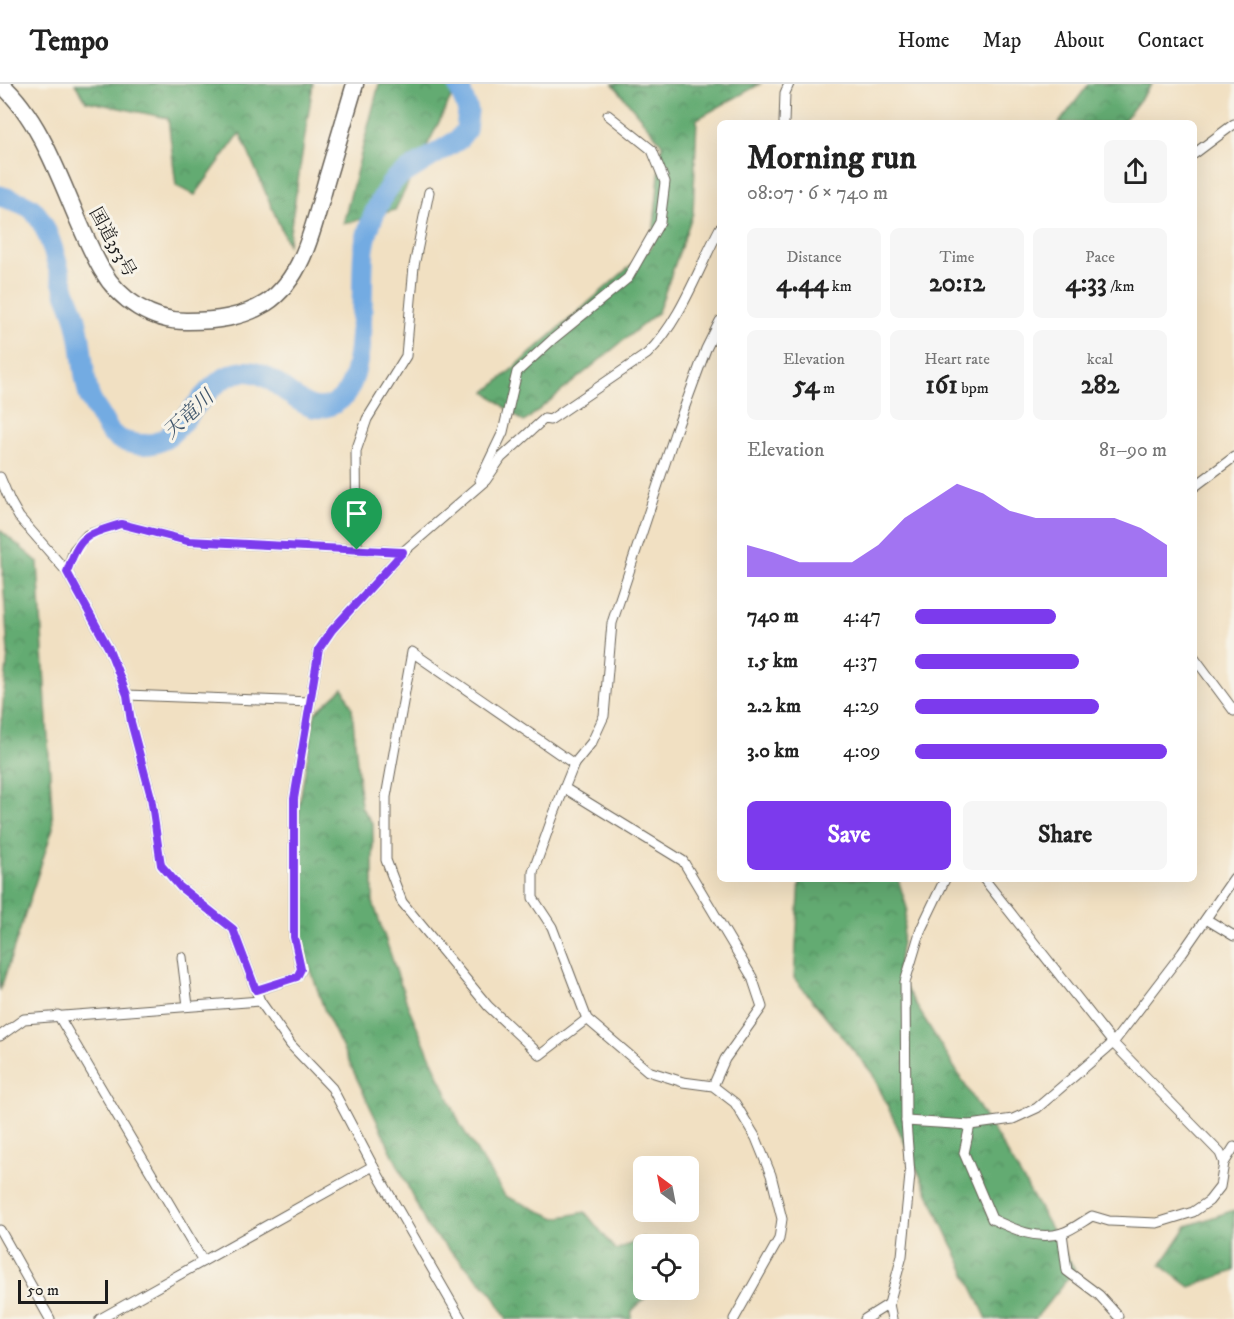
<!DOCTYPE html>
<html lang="en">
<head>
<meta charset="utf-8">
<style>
  :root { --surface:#fff; --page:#f6f6f6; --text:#222; --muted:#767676; --line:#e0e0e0; --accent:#7c3aed }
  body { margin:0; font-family:"IM FELL DW Pica","Noto Serif JP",serif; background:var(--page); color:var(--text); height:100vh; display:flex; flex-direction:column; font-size:22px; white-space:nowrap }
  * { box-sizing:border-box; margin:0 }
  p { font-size:20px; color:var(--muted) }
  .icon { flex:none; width:33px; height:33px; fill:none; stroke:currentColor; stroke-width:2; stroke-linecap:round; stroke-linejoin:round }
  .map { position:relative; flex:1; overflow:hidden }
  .drawer { position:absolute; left:717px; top:36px; width:480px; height:762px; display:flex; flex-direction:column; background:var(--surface); border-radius:9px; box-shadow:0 6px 24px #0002 }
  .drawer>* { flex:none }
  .needle { width:39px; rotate:328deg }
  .controls { position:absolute; left:633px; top:1072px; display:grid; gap:12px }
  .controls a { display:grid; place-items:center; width:66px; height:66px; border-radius:9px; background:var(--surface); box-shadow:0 6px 24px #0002; font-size:30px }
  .scale { position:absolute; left:18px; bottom:15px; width:90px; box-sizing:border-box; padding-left:6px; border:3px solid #1c1c1c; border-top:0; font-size:16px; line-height:21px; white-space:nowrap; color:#1c1c1c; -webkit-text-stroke:4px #f7f3e8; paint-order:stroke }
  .pin { position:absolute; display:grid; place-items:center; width:51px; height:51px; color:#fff; margin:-62px -26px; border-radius:50% 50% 50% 0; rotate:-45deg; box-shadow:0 0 6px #0007 }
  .pin .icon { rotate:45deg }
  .round { display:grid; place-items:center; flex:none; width:63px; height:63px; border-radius:9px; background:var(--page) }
  .summary { display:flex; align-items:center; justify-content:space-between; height:102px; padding:0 30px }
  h1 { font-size:33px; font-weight:700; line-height:45px }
  .metrics { display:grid; grid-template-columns:repeat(3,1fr); gap:9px; height:102px; padding:6px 30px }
  .metrics div { display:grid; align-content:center; border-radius:9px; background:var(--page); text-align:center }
  .metrics b { font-size:26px; font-weight:700 }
  .metrics small { font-size:16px; font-weight:400 }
  .metrics p { font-size:16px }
  .chart { height:168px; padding:12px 30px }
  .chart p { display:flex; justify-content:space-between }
  .chart svg { width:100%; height:108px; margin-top:6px; fill:var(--accent); opacity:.7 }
  .action { display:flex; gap:12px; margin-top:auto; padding:12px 30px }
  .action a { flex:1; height:69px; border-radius:9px; background:var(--accent); color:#fff; font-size:24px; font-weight:700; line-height:69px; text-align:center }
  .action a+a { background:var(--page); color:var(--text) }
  ul { padding:0 30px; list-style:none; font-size:20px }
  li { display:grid; grid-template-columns:96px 72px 1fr; align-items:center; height:45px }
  li i { height:15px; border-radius:8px; background:var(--accent) }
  header { display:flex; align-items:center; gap:36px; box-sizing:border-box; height:84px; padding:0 30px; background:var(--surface); border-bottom:2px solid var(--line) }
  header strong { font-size:28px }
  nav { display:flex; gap:33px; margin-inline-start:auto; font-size:21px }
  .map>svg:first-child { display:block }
  .forest { fill:url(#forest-crowns); stroke:#406447; stroke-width:1.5 }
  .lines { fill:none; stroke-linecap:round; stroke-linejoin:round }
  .river { stroke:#73abe2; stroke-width:21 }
  .minor-casing { stroke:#676156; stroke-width:11 }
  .trunk-casing { stroke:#676156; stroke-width:19 }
  .minor { stroke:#fff; stroke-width:9 }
  .trunk { stroke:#fff; stroke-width:16 }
  .route-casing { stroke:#fff; stroke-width:12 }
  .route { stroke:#7c3aed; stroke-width:8 }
  .labels { text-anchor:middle; stroke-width:6; stroke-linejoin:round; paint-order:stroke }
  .street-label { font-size:18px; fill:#1c1c1c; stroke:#f7f3e8 }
  .water-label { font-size:20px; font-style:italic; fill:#3f556b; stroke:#f7f3e8 }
</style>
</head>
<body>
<header>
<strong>Tempo</strong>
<nav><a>Home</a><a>Map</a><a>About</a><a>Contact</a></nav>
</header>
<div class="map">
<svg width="1234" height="1235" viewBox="0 0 1234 1235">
  <defs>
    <pattern id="forest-crowns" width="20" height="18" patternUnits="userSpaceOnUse" patternTransform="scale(1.5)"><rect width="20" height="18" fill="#63ab72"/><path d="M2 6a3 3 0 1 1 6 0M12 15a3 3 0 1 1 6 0" fill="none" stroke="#518a5d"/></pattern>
  </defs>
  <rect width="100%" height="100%" fill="#f7f3e8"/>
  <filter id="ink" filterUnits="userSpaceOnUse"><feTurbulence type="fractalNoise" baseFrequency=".0167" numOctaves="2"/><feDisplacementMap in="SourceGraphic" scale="12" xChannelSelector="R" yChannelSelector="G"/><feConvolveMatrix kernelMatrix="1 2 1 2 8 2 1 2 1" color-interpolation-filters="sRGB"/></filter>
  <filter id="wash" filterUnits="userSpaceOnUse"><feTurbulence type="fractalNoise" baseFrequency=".008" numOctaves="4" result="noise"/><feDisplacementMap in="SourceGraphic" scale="24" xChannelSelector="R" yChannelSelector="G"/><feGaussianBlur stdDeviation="1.35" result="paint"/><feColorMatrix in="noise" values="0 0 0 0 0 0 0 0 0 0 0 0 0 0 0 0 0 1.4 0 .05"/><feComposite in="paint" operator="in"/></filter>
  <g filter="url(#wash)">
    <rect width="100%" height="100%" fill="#f1e0c2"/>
    <!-- forest -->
    <g class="forest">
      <polygon points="75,0 313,0 288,161 240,49 195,111 176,102 168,34 86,17"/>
      <polygon points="379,0 458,0 395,126 343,140"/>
      <polygon points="613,0 760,0 697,35 693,129 658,228 524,338 486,308 652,163 662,60"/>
      <polygon points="1089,0 1152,0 1122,39 1059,39"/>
      <polygon points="0,446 38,478 53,744 0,907 0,650 8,569"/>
      <polygon points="343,604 352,624 361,723 373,740 373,818 408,922 461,1042 505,1112 556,1134 585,1128 616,1166 644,1154 650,1161 644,1161 644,1206 653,1206 632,1227 631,1235 507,1235 492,1209 427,1143 324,925 298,848 299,722 315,629"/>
      <polygon points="800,795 898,795 907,824 897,890 1015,1082 1075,1186 1035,1235 987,1235 872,989 794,894"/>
      <polygon points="1234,1126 1234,1187 1190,1203 1161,1181 1187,1142"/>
    </g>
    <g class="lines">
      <!-- river -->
      <path class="river" d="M 0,112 C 9,115 26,119 33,126 C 50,144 57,182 65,206 C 69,217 75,228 77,240 C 83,263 82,288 89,311 C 91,318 96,325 100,331 C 103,337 107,345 112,350 C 122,359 142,363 155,359 C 183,352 203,295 240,288 C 280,281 302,347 341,315 C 368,292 360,200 364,165 C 367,142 380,113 395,95 L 458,56 L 466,46 L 468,27 L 458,0"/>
    </g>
  </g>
  <g filter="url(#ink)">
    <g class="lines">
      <defs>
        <g id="minor">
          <polyline points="784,39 785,9 789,0"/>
          <polyline points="1194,70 1234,40"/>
          <polyline points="720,237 706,265 675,349 612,539 604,632 592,658 574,680 553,732 533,788 533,814 552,843 587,935 648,987 683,998 713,1002 735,1019 756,1054 771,1091 782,1135 779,1155 734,1235"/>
          <polyline points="0,393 10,417 19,433 67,488 109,565 127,611 131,638 151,713 161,781 180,803 233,845 260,917 291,961 332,1004 373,1082 461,1235"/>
          <polyline points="480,396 503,348 517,288 553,255 628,194 660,138 665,98 652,66 608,31"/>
          <polyline points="1194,403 1234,373"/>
          <polyline points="357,466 356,367 367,335 406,272 414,182 429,108"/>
          <polyline points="67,488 74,466 87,451 121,440 188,457 403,468"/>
          <polyline points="1194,573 1234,627"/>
          <polyline points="127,611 310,618"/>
          <polyline points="574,680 412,568 386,713 386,776 402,818 488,922 540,971 587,935"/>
          <polyline points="566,705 683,777 752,893 762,923 725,975 713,1002"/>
          <polyline points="984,795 1113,959 1220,1069 1224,1079"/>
          <polyline points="1206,835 1234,852"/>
          <polyline points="182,873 188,922"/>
          <path d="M 257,906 L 297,893 L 301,886 L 294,853 L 294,715 L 319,565 L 332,546 L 403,468 L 486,396 L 501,374 L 544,335 L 550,336 L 647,270 C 681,237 698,185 720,144"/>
          <polyline points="58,931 203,1177"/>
          <polyline points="0,952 24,935 260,917"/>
          <polyline points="906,1037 970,1041 1013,1035 1037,1024 1113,959 1182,869 1234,794"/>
          <path d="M 970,1041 L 964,1069 L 992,1135 C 1013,1145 1038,1157 1062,1149 C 1072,1146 1082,1138 1092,1132 L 1109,1137 L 1157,1139 L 1193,1128 L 1209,1117 L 1220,1103 L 1224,1079 L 1234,1063"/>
          <polyline points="0,1146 50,1235"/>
          <polyline points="1062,1149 1067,1187 1099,1211 1118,1232"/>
          <polyline points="100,1235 373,1082"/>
          <polyline points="865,1235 889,1220"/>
          <polyline points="892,1235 889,1220 902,1172 910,1091 906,1037 905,898 921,845 945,795"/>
        </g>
        <path id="trunk" d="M 1,0 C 51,45 69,129 102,186 C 119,216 153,238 188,237 C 215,237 242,234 266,219 C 306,193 315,134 328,91 C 337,61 346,30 355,0"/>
      </defs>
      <!-- minor casing -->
      <use href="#minor" class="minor-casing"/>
      <!-- trunk casing -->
      <use href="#trunk" class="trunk-casing"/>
      <!-- minor -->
      <use href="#minor" class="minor"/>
      <!-- trunk -->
      <use href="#trunk" class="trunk"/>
    </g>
  </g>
  <g class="lines" filter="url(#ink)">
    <defs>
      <path id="route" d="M 121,440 L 188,457 L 403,468 L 332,546 L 319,565 L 294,715 L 294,853 L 301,885 L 297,893 L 256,906 L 233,845 L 180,803 L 161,781 L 151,713 L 131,638 L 127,611 L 109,565 L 67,488 C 79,451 86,451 121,440 Z"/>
    </defs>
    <!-- route casing -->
    <use href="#route" class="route-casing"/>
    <!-- route -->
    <use href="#route" class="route"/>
  </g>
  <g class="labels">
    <!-- street labels -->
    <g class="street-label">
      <text transform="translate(113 158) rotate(61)" y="6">国道353号</text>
    </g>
    <!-- water labels -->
    <g class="water-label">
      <text transform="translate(188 330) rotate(-43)" y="7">天竜川</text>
    </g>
  </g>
</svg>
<div class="controls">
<a><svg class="needle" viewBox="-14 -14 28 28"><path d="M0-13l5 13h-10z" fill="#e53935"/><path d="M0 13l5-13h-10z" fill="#767676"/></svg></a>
<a><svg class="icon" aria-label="locate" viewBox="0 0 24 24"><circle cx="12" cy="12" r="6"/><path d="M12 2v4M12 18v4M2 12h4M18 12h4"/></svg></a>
</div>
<div class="scale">50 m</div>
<div class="pin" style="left:357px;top:466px;background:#1e9e55"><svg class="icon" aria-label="arrive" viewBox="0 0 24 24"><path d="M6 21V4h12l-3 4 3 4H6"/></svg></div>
<section class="drawer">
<div class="summary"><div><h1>Morning run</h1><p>08:07 · 6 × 740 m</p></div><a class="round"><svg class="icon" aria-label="share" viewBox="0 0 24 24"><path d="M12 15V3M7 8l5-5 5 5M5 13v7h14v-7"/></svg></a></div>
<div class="metrics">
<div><p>Distance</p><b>4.44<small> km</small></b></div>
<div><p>Time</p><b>20:12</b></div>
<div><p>Pace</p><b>4:33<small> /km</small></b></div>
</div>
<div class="metrics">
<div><p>Elevation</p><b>54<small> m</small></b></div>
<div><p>Heart rate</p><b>161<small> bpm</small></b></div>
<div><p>kcal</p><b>282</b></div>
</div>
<div class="chart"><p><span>Elevation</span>81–90 m</p>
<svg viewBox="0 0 160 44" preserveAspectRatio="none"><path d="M0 44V31L10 34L20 38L30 38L40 38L50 31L60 20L70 13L80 6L90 10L100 17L110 20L120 20L130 20L140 20L150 24L160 31V44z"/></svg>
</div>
<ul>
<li><b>740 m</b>4:47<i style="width:56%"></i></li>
<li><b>1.5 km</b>4:37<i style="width:65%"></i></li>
<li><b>2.2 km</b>4:29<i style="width:73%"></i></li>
<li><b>3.0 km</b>4:09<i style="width:100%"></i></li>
</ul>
<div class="action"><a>Save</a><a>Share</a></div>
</section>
</div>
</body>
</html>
